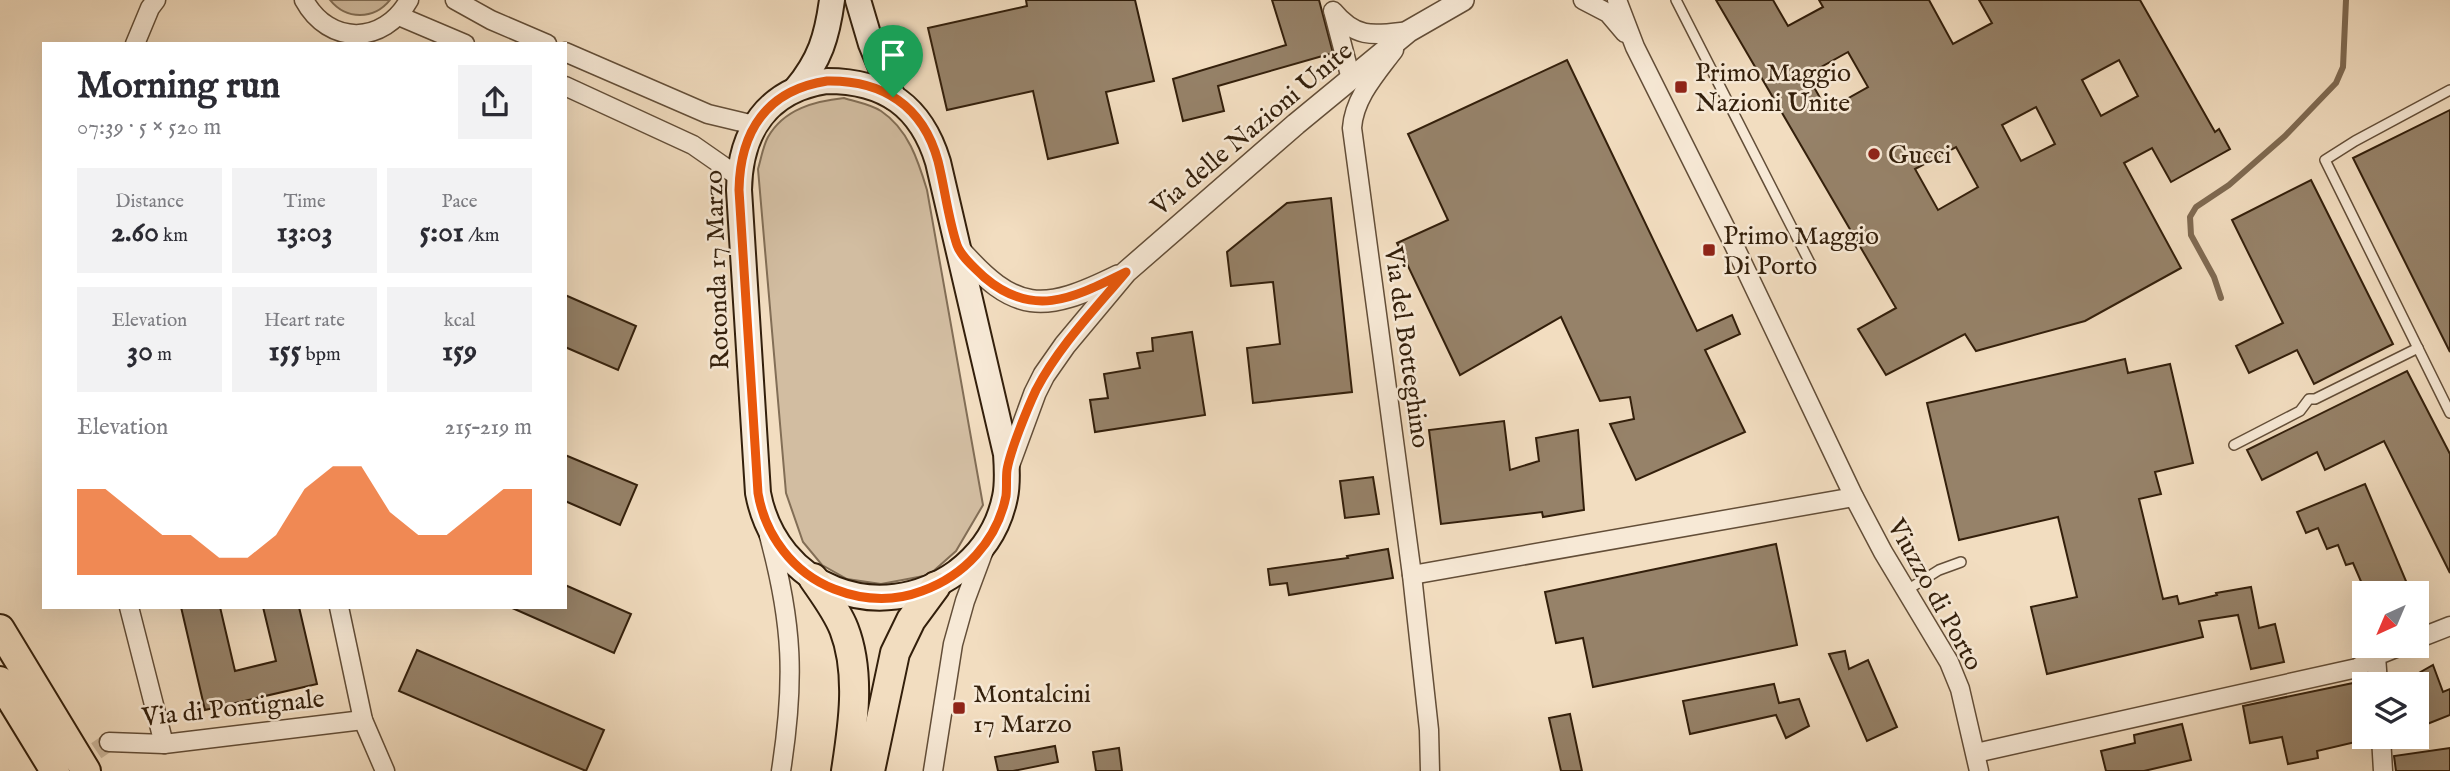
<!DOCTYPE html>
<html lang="en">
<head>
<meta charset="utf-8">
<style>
  :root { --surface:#fff; --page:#f2f2f3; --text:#2b2b33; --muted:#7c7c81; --accent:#ea580c }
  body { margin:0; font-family:"IM FELL English",serif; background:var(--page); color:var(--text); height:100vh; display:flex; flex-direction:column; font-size:26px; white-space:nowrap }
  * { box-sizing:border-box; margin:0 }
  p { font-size:23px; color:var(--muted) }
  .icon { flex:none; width:38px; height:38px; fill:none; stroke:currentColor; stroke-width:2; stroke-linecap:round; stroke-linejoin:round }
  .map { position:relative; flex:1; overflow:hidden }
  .details { position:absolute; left:42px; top:42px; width:525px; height:567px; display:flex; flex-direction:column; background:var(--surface); border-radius:0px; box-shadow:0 7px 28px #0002 }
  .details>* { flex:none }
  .needle { width:46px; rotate:224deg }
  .controls { position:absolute; left:2352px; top:581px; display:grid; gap:14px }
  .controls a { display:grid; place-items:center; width:77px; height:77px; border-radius:0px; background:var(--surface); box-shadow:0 7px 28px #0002; font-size:35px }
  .pin { position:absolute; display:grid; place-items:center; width:60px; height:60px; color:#fff; margin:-72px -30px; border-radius:50% 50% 50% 0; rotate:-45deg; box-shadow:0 0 7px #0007 }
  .pin .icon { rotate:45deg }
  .round { display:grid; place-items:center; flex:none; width:74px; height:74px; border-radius:0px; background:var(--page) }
  .head { display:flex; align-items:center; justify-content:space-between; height:119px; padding:0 35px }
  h1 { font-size:38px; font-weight:800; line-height:52px }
  .metrics { display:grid; grid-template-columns:repeat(3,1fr); gap:10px; height:119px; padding:7px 35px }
  .metrics div { display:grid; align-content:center; border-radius:0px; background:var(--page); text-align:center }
  .metrics b { font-size:30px; font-weight:800 }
  .metrics small { font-size:19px; font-weight:400 }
  .metrics p { font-size:19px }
  .chart { height:196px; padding:14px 35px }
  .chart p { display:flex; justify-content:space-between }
  .chart svg { width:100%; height:126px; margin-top:7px; fill:var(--accent); opacity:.7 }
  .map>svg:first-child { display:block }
  .green { fill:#d2bda1; stroke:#826e56; stroke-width:2 }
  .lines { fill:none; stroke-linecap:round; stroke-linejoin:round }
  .stream { stroke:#7f6a52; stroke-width:6 }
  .building { fill:#968269; stroke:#331f0b; stroke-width:2; fill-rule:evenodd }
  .minor-tunnel { stroke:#ccb79c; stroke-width:18; stroke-dasharray:18 9; stroke-linecap:butt }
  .service-casing { stroke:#634e38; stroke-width:12 }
  .minor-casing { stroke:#634e38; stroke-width:21 }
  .tertiary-casing { stroke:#634e38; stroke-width:24 }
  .secondary-casing { stroke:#331f0b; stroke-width:28 }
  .trunk-casing { stroke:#331f0b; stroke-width:32 }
  .service { stroke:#f7e9d6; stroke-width:9 }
  .minor { stroke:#f7e9d6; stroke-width:18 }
  .tertiary { stroke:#f7e9d6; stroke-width:21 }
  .secondary { stroke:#f7e9d6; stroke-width:24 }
  .trunk { stroke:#f2ddc0; stroke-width:28 }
  .route-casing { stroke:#fff; stroke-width:14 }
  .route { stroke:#ea580c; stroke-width:9 }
  .poi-dot { fill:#8f2418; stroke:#f7e9d6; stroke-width:2.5 }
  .labels { text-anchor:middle; stroke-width:5; stroke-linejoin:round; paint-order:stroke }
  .poi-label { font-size:26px; fill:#331f0b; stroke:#f7e9d6; text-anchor:start }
  .street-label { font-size:26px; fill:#331f0b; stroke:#f7e9d6 }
</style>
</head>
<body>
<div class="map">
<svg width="2450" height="771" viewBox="0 0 2450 771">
  <rect width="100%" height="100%" fill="#f2ddc0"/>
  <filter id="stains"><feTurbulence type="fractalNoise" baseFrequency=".00286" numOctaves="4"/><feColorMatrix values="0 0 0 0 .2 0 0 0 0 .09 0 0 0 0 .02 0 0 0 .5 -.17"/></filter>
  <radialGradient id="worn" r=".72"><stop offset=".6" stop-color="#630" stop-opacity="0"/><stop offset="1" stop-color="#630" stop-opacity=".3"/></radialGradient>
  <!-- green -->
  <g class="green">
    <path d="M 330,0 L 390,0 C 374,20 346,20 330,0 Z"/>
    <path d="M 844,98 C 856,102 870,104 881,111 C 908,129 918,160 927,190 L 983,505 L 956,551 L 929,575 L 881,584 L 847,579 L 822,565 L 803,542 L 786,493 L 758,169 C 761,159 763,146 768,137 C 784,109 815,101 844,98 Z"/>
  </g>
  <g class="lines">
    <!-- stream -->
    <polyline class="stream" points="2221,298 2214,277 2191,235 2190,217 2196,207 2229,185 2285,136 2336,83 2343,67 2346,0"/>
  </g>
  <!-- building -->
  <g class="building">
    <polygon points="1026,0 1135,0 1154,81 1106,92 1118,143 1048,159 1033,91 947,110 928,28 1027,6"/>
    <polygon points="1272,0 1319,0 1333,53 1218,86 1224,111 1183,121 1173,79 1286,45"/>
    <path d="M 1716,0 L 1773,0 L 1788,26 L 1823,7 L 1819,0 L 1929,0 L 1953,44 L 1992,23 L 1979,0 L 2140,0 L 2215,132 L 2219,129 L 2230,149 L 2171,182 L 2152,148 L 2124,163 L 2181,268 L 2085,321 L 1976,351 L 1965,334 L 1886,375 L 1858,329 L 1896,308 ZM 1848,52 L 1868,87 L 1827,110 L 1807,75 ZM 2119,60 L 2138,96 L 2101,116 L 2082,80 ZM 2036,107 L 2055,144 L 2021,161 L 2002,125 ZM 1956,147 L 1978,187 L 1938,210 L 1915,169 Z"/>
    <polygon points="1567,60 1697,331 1732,315 1740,334 1705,350 1745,432 1636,480 1610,424 1634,419 1630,397 1600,401 1561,317 1460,375 1397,243 1448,220 1408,134"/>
    <polygon points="2450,110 2450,352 2353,158"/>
    <polygon points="2311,180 2393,344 2314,384 2297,350 2249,373 2236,346 2283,323 2232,220"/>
    <polygon points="1331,198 1352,392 1253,403 1247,348 1280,344 1273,282 1231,286 1227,252 1287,203"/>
    <polygon points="565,295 636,326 618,370 565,347"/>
    <polygon points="1192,332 1205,415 1095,432 1090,400 1108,398 1104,374 1140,368 1137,353 1153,351 1152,338"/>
    <polygon points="2125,359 2128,373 2170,364 2193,463 2155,472 2161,494 2139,499 2163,599 2177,596 2179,604 2217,595 2216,593 2251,587 2259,628 2275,624 2284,662 2251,669 2238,615 2199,621 2203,637 2047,674 2031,607 2077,597 2058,517 1959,540 1927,403"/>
    <polygon points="2407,371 2450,454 2450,573 2384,441 2325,470 2317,452 2262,480 2247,450"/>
    <polygon points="1504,421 1510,470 1539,461 1536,438 1578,430 1584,510 1543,517 1542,512 1441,524 1429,430"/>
    <polygon points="565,455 637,485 620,525 565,501"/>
    <polygon points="1373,477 1379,514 1345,518 1340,481"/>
    <polygon points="2365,484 2411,593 2366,593 2353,563 2346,565 2338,545 2327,549 2318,528 2306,533 2297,512"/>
    <polygon points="1776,544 1797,645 1593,687 1583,638 1556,643 1545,592"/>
    <polygon points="1388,549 1393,578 1289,595 1287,583 1270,585 1268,569 1348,558 1347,556"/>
    <polygon points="565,585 631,614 614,653 510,607 565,607"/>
    <polygon points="181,607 220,607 235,671 276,661 263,607 299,607 317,684 205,710"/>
    <polygon points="417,650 604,730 586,771 399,691"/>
    <polygon points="1845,651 1849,669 1868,660 1897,727 1867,741 1829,654"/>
    <polygon points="2433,665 2443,692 2450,689 2450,715 2422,726 2417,698 2417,674"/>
    <polygon points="2358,682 2364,708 2364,740 2317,751 2318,758 2288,764 2282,737 2250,743 2243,706"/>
    <polygon points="1774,684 1779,703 1799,699 1809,726 1786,738 1776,715 1690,734 1683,701"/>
    <polygon points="1570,714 1582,771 1561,771 1549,718"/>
    <polygon points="2182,724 2191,760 2144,771 2106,771 2101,751 2135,743 2134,735"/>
    <polygon points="1055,746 1058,762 1013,771 998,771 995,757"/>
    <polygon points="1119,748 1122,771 1096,771 1093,752"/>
    <polygon points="2450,748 2450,771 2396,771 2394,756"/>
  </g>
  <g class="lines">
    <!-- minor-tunnel -->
    <polyline class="minor-tunnel" points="74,766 109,742"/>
    <defs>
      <g id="service">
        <polyline points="1676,0 1812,267"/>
        <polyline points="2450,90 2355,141 2325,160 2450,413"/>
        <polyline points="2234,445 2300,411 2309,399 2315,399 2418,348"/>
        <polyline points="1907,590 1939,570 1961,562"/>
      </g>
      <g id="minor">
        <path d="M 304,0 C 329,46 384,45 409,0"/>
        <polyline points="455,0 491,20 547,44"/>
        <polyline points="1583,0 1608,13 1625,33"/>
        <polyline points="1617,0 1635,47 1732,241 1854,497 1883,552 1949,662 1960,689 1979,771"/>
        <path d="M 1333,11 C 1357,40 1375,35 1409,31"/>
        <polyline points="1334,14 1351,79"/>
        <polyline points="399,16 465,44"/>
        <polyline points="135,44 150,8 156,0"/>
        <path d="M 1394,50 C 1376,74 1354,98 1352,128 L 1412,575 L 1429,730 L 1430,771"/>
        <polyline points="565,52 708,114 754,125"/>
        <polyline points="565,86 693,145 739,177"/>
        <path d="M 769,536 C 793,624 795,681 781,771"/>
        <polyline points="1412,575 1854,497"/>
        <polyline points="129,607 164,744"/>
        <polyline points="339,607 363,720 385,771"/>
        <polyline points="2417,639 2450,626"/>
        <polyline points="2378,684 2376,656 2401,646"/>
        <polyline points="2381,737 2383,771"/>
        <polyline points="109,742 164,744 363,720"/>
        <polyline points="1976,753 2357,668 2376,656"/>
        <polyline points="933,771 953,644 965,601 984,550"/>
      </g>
      <g id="tertiary">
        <path d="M 958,248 C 1015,314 1043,313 1118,276"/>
        <polyline points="1007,469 1035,393 1044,375 1065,345 1126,272 1296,124 1409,31 1463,0"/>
      </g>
      <g id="secondary">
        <polyline points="858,0 871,44 893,97"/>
        <path d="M 827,81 C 885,81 921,106 938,162 L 1006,454 C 1007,468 1008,483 1005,497 C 999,527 982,553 957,572 C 879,628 776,588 758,493 L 739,190 C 740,132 767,90 827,81 Z"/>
        <path d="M 796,89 C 820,60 827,37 832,0"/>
      </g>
      <g id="trunk">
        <path d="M 813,578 C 824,594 837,611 844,629 C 861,673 853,726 846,771"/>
        <polyline points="0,629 86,771"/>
        <polyline points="0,681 55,771"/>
        <polyline points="870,771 895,653 911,620 936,586"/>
      </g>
    </defs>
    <!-- service casing -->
    <use href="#service" class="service-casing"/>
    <!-- minor casing -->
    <use href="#minor" class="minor-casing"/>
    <!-- tertiary casing -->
    <use href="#tertiary" class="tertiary-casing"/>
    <!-- secondary casing -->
    <use href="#secondary" class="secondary-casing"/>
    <!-- trunk casing -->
    <use href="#trunk" class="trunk-casing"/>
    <!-- service -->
    <use href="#service" class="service"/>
    <!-- minor -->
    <use href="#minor" class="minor"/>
    <!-- tertiary -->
    <use href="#tertiary" class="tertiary"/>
    <!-- secondary -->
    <use href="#secondary" class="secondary"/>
    <!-- trunk -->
    <use href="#trunk" class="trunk"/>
  </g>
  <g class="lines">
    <defs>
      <path id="route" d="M 827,81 C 883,80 923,106 938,161 C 945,189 948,218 957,245 C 961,257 975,268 984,277 C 1034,320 1075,297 1126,272 C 1095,309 1059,346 1036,390 C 1028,407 1010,451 1007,470 C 1006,478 1007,487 1006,496 C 997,541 964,576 922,591 C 893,602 862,600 834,589 C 793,573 765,535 758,493 L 739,190 C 740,131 767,90 827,81 Z"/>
    </defs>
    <!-- route casing -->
    <use href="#route" class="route-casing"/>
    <!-- route -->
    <use href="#route" class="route"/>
  </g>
  <!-- markers -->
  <g class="poi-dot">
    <rect x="1674" y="80" width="14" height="14" rx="3.5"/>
    <circle cx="1874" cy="154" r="7"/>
    <rect x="1702" y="243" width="14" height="14" rx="3.5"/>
    <rect x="952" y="701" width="14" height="14" rx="3.5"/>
  </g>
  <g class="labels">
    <!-- poi labels -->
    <g class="poi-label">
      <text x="1695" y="81">Primo Maggio<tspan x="1695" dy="30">Nazioni Unite</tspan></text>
      <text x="1888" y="163">Gucci</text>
      <text x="1723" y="244">Primo Maggio<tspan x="1723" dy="30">Di Porto</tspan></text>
      <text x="973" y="702">Montalcini<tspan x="973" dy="30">17 Marzo</tspan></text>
    </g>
    <!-- street labels -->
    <g class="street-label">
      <text transform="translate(1251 128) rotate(-40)" y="9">Via delle Nazioni Unite</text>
      <text transform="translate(716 270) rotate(-92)" y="9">Rotonda 17 Marzo</text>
      <text transform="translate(1408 347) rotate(82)" y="9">Via del Botteghino</text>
      <text transform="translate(1936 594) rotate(61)" y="9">Viuzzo di Porto</text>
      <text transform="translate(233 707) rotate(-6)" y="9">Via di Pontignale</text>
    </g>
  </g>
  <rect width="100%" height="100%" filter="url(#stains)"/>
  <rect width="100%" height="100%" fill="url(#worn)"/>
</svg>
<div class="controls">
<a><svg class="needle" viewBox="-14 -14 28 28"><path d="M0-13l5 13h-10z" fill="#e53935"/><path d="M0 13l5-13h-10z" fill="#7c7c81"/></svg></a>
<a><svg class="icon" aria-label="layers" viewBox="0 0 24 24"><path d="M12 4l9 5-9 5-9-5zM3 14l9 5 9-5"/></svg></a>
</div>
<div class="pin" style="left:893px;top:97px;background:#1e9e55"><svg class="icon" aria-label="arrive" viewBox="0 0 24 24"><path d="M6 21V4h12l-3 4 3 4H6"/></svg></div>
<section class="details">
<div class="head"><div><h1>Morning run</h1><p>07:39 · 5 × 520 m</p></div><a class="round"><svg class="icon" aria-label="share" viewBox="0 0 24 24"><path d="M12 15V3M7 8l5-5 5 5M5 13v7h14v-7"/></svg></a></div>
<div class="metrics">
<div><p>Distance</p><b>2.60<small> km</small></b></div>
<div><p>Time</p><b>13:03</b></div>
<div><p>Pace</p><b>5:01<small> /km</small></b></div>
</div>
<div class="metrics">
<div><p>Elevation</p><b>30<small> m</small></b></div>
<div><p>Heart rate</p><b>155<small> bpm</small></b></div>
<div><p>kcal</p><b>159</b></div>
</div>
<div class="chart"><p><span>Elevation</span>215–219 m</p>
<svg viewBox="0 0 160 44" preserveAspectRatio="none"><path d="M0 44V14L10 14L20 22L30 30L40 30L50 38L60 38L70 30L80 14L90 6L100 6L110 22L120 30L130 30L140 22L150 14L160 14V44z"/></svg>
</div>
</section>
</div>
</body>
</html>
